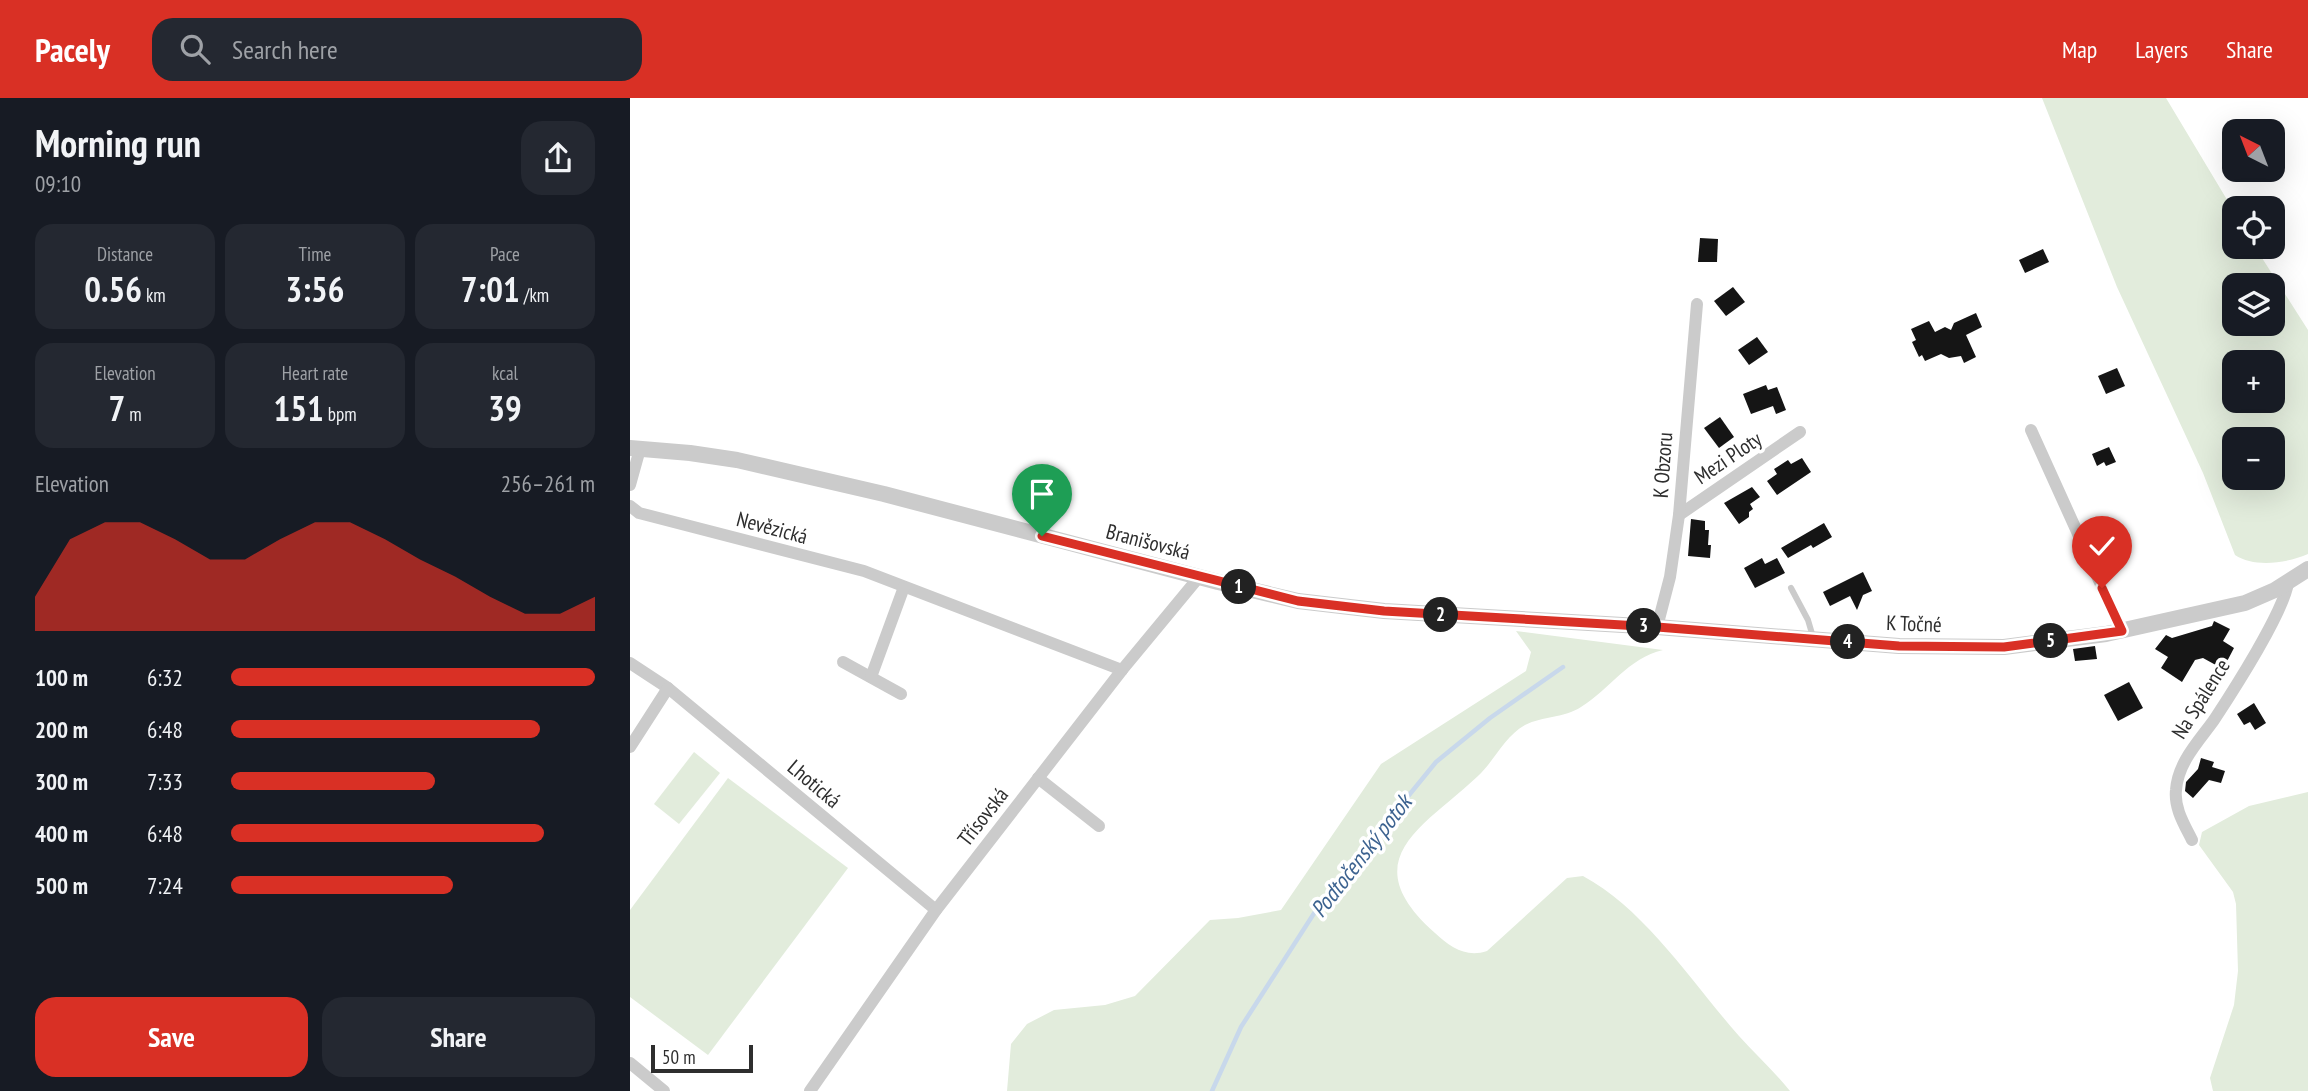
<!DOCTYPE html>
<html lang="en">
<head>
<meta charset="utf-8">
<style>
  :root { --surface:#171b24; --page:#242831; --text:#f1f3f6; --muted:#9ea1a6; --accent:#d93025 }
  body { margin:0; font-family:"PT Sans Narrow",sans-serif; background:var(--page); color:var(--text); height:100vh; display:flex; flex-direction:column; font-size:26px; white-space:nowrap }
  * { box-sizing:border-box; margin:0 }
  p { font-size:23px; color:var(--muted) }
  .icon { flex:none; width:38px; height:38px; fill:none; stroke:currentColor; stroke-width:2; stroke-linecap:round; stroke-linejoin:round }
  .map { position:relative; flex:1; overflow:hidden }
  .details { display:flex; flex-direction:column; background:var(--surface); width:630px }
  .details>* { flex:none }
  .needle { width:46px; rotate:318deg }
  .tools { position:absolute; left:1592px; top:21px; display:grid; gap:14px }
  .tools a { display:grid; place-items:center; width:63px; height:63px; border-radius:14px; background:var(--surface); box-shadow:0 7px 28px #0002; font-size:35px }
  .scale { position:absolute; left:21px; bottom:18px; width:102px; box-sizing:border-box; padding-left:7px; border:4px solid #2e2e2e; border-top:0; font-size:19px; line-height:24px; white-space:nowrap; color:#2e2e2e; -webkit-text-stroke:5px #fff; paint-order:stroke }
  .pin { position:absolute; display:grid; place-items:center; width:60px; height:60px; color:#fff; margin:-72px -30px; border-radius:50% 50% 50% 0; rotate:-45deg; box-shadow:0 0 7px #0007 }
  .pin .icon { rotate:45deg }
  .km { position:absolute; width:35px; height:35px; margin:-18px; border-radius:50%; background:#222; color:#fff; font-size:19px; line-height:35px; text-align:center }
  .round { display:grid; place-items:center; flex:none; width:74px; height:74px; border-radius:21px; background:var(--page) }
  .summary { display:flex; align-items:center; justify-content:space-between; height:119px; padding:0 35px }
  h1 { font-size:38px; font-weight:600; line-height:52px }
  .figures { display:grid; grid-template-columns:repeat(3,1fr); gap:10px; height:119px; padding:7px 35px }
  .figures div { display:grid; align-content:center; border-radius:18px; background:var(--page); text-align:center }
  .figures b { font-size:35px; font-weight:600 }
  .figures small { font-size:19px; font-weight:400 }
  .figures p { font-size:19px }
  .chart { height:196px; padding:14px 35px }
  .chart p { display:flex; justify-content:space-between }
  .chart svg { width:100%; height:126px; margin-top:7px; fill:var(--accent); opacity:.7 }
  .cta { display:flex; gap:14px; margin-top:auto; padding:14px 35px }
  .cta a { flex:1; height:80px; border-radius:21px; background:var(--accent); color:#fff; font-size:28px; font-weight:600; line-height:80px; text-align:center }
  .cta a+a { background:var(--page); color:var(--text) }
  ul { padding:0 35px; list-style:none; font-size:23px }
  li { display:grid; grid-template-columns:112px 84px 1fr; align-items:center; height:52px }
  li i { height:18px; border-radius:9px; background:var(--accent) }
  header { display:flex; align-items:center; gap:42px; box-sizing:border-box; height:98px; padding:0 35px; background:var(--accent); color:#fff }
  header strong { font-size:33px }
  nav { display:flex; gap:38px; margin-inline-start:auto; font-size:24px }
  .search { width:490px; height:63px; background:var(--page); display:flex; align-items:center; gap:18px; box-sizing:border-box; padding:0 24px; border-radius:21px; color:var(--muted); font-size:26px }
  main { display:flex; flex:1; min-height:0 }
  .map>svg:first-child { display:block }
  .green { fill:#e2ecdc; fill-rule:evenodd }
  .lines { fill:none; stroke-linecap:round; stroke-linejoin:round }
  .stream { stroke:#c8d8eb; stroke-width:4.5 }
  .building { fill:#151515 }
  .service { stroke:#cbcbcb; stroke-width:6 }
  .minor { stroke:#cbcbcb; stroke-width:12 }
  .tertiary { stroke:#cbcbcb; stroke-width:16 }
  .route-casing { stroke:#fff; stroke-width:14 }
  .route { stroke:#d93025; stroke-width:9 }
  .labels { text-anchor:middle; stroke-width:7; stroke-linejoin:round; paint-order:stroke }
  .street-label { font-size:21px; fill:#2e2e2e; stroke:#fff }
  .water-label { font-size:23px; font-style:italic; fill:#3d6390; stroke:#fff }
</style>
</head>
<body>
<header>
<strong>Pacely</strong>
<div class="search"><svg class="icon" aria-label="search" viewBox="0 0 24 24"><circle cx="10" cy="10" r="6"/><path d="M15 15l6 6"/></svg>Search here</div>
<nav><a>Map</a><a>Layers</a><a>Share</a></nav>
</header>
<main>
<section class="details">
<div class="summary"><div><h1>Morning run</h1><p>09:10</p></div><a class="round"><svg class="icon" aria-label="share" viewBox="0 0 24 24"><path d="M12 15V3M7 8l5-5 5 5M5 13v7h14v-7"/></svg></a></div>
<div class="figures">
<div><p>Distance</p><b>0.56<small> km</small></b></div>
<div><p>Time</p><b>3:56</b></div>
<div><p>Pace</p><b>7:01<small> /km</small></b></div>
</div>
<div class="figures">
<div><p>Elevation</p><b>7<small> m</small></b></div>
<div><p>Heart rate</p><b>151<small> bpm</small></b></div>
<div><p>kcal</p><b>39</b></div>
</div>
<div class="chart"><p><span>Elevation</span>256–261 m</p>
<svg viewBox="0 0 160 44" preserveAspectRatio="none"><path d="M0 44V32L10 12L20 6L30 6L40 12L50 19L60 19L70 12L80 6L90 6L100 12L110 19L120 25L130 32L140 38L150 38L160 32V44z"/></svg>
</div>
<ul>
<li><b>100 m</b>6:32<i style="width:100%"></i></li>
<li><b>200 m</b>6:48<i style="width:85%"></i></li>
<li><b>300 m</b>7:33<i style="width:56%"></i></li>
<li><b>400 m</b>6:48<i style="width:86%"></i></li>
<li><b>500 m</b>7:24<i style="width:61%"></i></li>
</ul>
<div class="cta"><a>Save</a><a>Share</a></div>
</section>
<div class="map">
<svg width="1678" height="993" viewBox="0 0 1678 993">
  <rect width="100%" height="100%" fill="#fff"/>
  <!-- green -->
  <g class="green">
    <path d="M 1412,0 L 1536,0 L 1605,115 L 1605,149 L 1625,149 L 1678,232 L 1678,456 C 1658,465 1624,470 1605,457 L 1573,375 L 1487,189 ZM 1643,187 L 1643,226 L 1605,226 L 1605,187 ZM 1605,264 L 1643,264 L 1643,303 L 1605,303 ZM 1605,341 L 1643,341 L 1643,380 L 1605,380 Z"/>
    <path d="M 886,533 L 1033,552 C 998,560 980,591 951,609 C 934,620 913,618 895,627 C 875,638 865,662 848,678 C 794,729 722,761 805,835 C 820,849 836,860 857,853 L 937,780 L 953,778 C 1015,811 1063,886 1109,938 C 1126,957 1145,974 1160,993 L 377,993 L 381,946 L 397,926 L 424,912 L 475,907 L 505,898 L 580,822 L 608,820 L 651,812 L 751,666 L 896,573 L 901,554 Z"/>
    <polygon points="64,654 90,675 49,726 24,706"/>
    <polygon points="98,680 218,770 78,957 0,899 0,812"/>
    <polygon points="1678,694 1678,993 1583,993 1580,980 1604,907 1608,873 1606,806 1603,794 1569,747 1572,734 1619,708"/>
  </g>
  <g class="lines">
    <!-- stream -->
    <polyline class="stream" points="582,993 611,929 690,806 806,664 860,620 933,569"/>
  </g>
  <!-- building -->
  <g class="building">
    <polygon points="1070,140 1088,141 1087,164 1068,164"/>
    <polygon points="1413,151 1419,164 1395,175 1389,162"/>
    <polygon points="1103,189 1115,204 1096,218 1084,203"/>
    <polygon points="1346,215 1352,229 1336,237 1346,259 1334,265 1331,258 1319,260 1311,256 1295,263 1292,257 1289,259 1282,244 1286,242 1281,231 1299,223 1305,234 1315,229 1321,232 1324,225"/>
    <polygon points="1127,239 1138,254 1119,267 1108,252"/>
    <polygon points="1487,270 1495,288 1476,296 1468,278"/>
    <polygon points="1136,287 1138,292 1147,289 1156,312 1146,316 1143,308 1121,316 1113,296"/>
    <polygon points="1090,319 1104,339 1089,350 1074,330"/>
    <polygon points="1479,349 1486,364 1476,368 1474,364 1467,368 1462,356"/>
    <polygon points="1172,360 1181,374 1147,397 1137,383 1147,376 1144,371 1158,362 1161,366"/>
    <polygon points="1122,389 1130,399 1120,406 1123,411 1119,414 1119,419 1109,426 1094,405"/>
    <polygon points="1061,421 1075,423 1075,432 1079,432 1078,447 1081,447 1080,460 1058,458"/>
    <polygon points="1194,425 1202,439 1183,450 1181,447 1158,460 1151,450"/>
    <polygon points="1132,460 1135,466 1147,460 1155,475 1125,490 1114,470"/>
    <polygon points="1233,474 1242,493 1233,497 1227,512 1220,498 1200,508 1193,494"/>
    <polygon points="1584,523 1600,531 1593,543 1604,550 1593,571 1573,560 1565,562 1552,584 1531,570 1538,559 1525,551 1536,537 1542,540 1582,528"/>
    <polygon points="1465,548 1467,561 1445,563 1443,551"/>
    <polygon points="1499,584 1513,610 1488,623 1474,597"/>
    <polygon points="1624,605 1636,625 1625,632 1620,624 1614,627 1607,616"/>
    <polygon points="1571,660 1584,664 1582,669 1595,673 1591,685 1579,682 1563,700 1555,693 1556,684 1568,671"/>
  </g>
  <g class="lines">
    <!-- service -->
    <polyline class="service" points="1161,490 1178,522 1183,539"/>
    <!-- minor -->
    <g class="minor">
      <polyline points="1401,332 1492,533"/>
      <polyline points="0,387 10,351"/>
      <polyline points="0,408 9,415 234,473 492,572"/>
      <polyline points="1049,417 1170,334"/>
      <polyline points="1027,529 1040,479 1049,417 1067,206"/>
      <polyline points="213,564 271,596"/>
      <polyline points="0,565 38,590 306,812"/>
      <polyline points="241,579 274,489"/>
      <polyline points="0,649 38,590"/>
      <polyline points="408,680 469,728"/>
      <path d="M 1562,742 C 1554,726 1544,710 1546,692 C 1548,664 1569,643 1584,622 C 1603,593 1653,515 1658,485"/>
      <polyline points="0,965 34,993"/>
      <polyline points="180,993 306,812 492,572 569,479"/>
    </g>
    <!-- tertiary -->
    <polyline class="tertiary" points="0,350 60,355 107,362 254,396 588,484 668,503 754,513 1027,529 1269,548 1374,549 1476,536 1615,505 1645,492 1678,471"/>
  </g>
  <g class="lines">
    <defs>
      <polyline id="route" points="412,438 668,503 754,513 1027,529 1269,548 1374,549 1492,533 1472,490"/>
    </defs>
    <!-- route casing -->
    <use href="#route" class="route-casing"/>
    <!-- route -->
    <use href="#route" class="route"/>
  </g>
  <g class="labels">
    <!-- street labels -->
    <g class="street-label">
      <text transform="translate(1098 360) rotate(-34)" y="7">Mezi Ploty</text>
      <text transform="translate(1033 367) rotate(-86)" y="7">K Obzoru</text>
      <text transform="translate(142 430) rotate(15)" y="7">Nevězická</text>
      <text transform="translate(518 444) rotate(15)" y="7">Branišovská</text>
      <text transform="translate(1284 526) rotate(2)" y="7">K Točné</text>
      <text transform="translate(1571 601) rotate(-58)" y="7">Na Spálence</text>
      <text transform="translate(184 686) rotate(40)" y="7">Lhotická</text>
      <text transform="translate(353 719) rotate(-52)" y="7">Třísovská</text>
    </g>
    <!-- water labels -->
    <g class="water-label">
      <text transform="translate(731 758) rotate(-52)" y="8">Podtočenský potok</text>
    </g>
  </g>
</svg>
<div class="tools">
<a><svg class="needle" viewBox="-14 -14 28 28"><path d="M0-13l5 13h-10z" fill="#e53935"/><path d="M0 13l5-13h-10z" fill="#9ea1a6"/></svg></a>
<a><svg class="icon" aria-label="locate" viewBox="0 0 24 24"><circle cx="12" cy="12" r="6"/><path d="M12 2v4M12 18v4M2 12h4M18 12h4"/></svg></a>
<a><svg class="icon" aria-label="layers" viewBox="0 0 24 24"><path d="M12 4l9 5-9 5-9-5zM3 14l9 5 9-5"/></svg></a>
<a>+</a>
<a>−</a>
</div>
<div class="scale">50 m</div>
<div class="pin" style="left:412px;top:438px;background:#1e9e55"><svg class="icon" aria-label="arrive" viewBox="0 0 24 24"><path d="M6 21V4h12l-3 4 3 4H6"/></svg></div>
<div class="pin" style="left:1472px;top:490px;background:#d93025"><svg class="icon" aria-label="check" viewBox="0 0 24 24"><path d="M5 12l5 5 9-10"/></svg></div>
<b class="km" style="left:609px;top:489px">1</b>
<b class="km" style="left:811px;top:517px">2</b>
<b class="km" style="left:1014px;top:528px">3</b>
<b class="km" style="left:1218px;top:544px">4</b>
<b class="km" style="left:1421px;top:543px">5</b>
</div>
</main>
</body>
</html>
